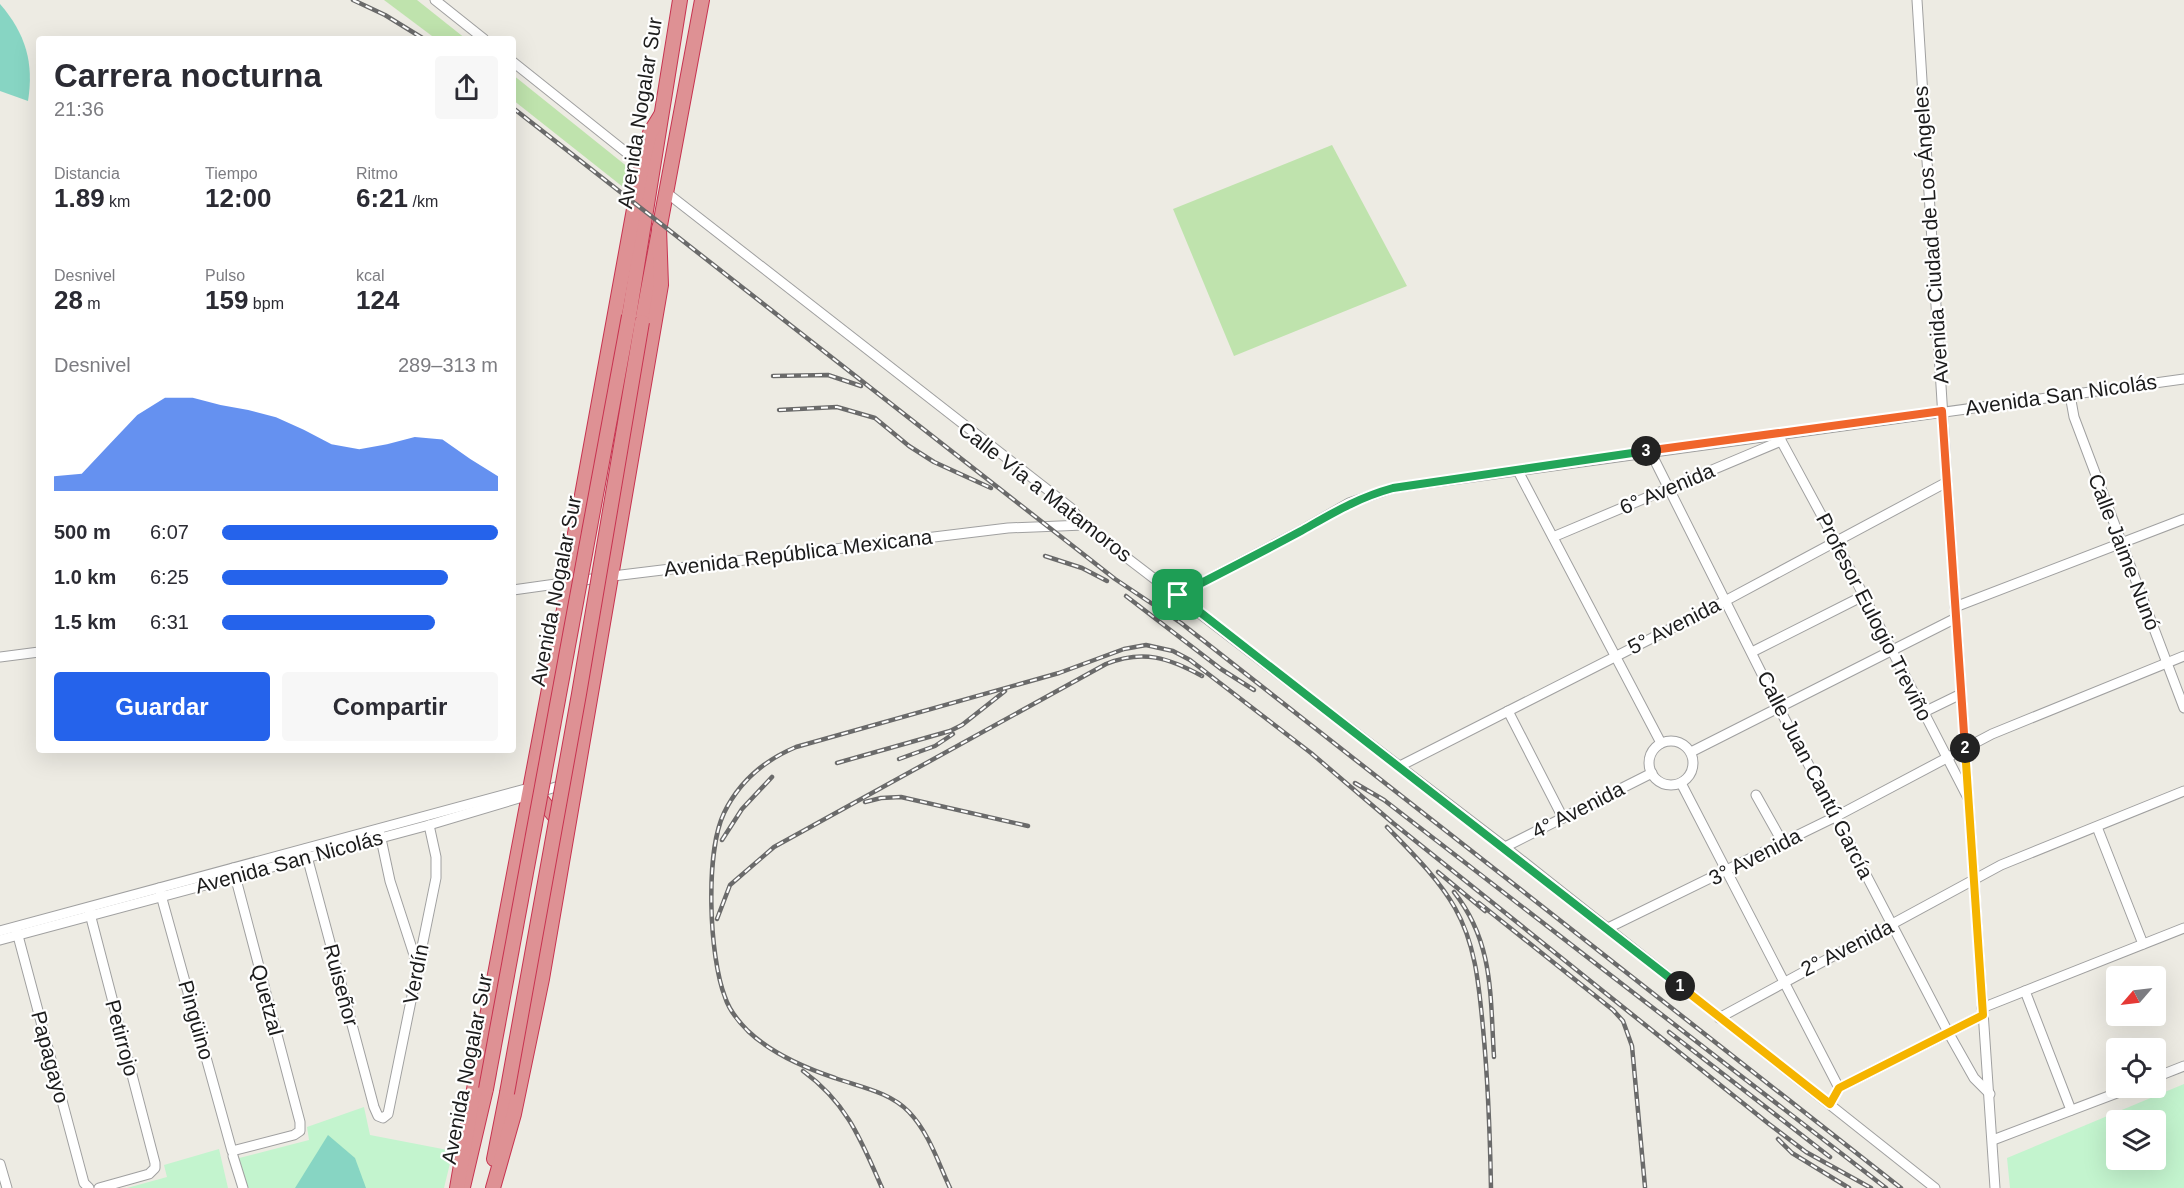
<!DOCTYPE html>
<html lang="es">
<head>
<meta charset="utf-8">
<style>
  :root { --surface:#fff; --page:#f7f7f7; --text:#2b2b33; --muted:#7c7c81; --accent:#2563eb }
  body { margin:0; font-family:Arial,sans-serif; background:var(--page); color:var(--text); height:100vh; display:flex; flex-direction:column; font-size:22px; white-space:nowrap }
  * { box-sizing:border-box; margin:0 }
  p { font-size:20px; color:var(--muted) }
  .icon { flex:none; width:33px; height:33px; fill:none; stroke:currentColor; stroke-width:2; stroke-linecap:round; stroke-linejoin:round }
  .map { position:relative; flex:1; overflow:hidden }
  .details { position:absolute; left:36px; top:36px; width:480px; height:717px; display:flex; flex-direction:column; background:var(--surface); border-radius:6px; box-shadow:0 6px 24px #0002 }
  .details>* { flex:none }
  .needle { width:39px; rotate:242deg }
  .controls { position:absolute; left:2106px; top:966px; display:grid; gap:12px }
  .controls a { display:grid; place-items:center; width:60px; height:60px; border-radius:6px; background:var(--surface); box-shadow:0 6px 24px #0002; font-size:30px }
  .pin { position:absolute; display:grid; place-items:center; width:51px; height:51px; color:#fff; margin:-26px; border-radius:12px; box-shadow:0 3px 9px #0006 }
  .km { position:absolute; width:30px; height:30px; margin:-15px; border-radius:50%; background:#222; color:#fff; font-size:16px; line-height:30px; text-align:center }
  .round { display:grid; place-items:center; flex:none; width:63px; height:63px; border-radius:6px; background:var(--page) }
  .head { display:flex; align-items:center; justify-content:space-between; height:102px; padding:0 18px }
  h1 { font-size:33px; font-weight:700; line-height:45px }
  .figures { display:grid; grid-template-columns:repeat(3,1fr); gap:9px; height:102px; padding:6px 18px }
  .figures div { display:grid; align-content:center }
  .figures b { font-size:26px; font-weight:700 }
  .figures small { font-size:16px; font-weight:400 }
  .figures p { font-size:16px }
  .chart { height:168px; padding:12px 18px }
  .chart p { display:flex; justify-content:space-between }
  .chart svg { width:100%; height:108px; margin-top:6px; fill:var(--accent); opacity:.7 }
  .primary-button { display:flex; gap:12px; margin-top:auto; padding:12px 18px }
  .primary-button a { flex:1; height:69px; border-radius:6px; background:var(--accent); color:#fff; font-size:24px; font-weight:700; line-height:69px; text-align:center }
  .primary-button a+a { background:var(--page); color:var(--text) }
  ul { padding:0 18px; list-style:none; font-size:20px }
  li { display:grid; grid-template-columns:96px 72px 1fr; align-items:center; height:45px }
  li i { height:15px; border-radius:8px; background:var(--accent) }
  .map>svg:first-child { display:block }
  .grass { fill:#bfe3ad }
  .park { fill:#c3f4ce; fill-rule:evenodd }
  .pitch { fill:#87d5c3 }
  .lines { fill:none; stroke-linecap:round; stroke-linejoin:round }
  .minor-casing { stroke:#a0a0a0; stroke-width:11 }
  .highway-casing { stroke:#c73350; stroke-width:16 }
  .minor { stroke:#fff; stroke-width:9 }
  .highway { stroke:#de9194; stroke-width:14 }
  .rail-casing { stroke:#6a6a6a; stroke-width:4.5 }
  .rail { stroke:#fff; stroke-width:2; stroke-dasharray:7; stroke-linecap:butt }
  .highway-bridge-casing { stroke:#c73350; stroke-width:16; stroke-linecap:butt }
  .highway-bridge { stroke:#de9194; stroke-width:14 }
  .split-1-casing { stroke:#fff; stroke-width:12 }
  .split-2-casing { stroke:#fff; stroke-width:12 }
  .split-3-casing { stroke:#fff; stroke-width:12 }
  .split-4-casing { stroke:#fff; stroke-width:12 }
  .split-1 { stroke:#22a559; stroke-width:8 }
  .split-2 { stroke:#f5b400; stroke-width:8 }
  .split-3 { stroke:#f0652b; stroke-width:8 }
  .split-4 { stroke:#22a559; stroke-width:8 }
  .labels { text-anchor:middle; stroke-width:4.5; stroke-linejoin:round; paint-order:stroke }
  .street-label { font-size:21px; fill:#1c1c1c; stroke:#fff }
</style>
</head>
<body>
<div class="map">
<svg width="2184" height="1188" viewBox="0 0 2184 1188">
  <rect width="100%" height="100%" fill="#edebe3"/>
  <!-- grass -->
  <g class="grass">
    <polygon points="384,0 417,0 466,39 436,39"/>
    <polygon points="513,75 629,168 628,191 513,100"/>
    <polygon points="1332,145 1407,286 1234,356 1173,209"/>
  </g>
  <!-- park -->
  <g class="park">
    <path d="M 2184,1084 L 2184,1188 L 2010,1188 L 2007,1158 ZM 2116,1120 L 2156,1120 L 2156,1160 L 2116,1160 Z"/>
    <polygon points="364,1107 370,1135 453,1151 444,1188 248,1188 239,1158 309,1140 307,1127"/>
    <polygon points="219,1149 228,1188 127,1188 167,1177 164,1165"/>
  </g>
  <!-- pitch -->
  <g class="pitch">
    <path d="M 0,4 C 26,34 34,63 28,101 L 0,91 Z"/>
    <polygon points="328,1135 355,1158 366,1188 295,1188"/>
  </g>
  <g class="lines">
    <defs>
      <g id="minor">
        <polyline points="435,0 484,39"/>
        <polyline points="1917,0 1947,482 1995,1188"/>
        <polyline points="513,62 642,165"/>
        <polyline points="667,193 1071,508 1084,525 1505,847 1935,1188"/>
        <polyline points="2070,395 2074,417 2184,708"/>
        <polyline points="1778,435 1836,542 1968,798"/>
        <polyline points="1650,451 1778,706 1948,1032 1974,1078 1990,1094"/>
        <polyline points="1518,471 1661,743"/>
        <polyline points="1553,537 1781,441"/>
        <polyline points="513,590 613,576 1008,528 1084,525"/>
        <polyline points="1178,595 1302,530 1349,503 1393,488 2184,379"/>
        <polyline points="1955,607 2184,519"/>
        <polyline points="1752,652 1863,596"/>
        <polyline points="0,657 39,652"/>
        <polyline points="1508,711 1563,818"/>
        <polyline points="1922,713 1961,694"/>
        <circle cx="1671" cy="763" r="22"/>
        <polyline points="1691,752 1956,618"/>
        <polyline points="1400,766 1725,601 1947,482"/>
        <polyline points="1681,783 1839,1088"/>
        <polyline points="1756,795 1783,843"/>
        <polyline points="2097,827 2143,944"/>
        <polyline points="380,834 390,881 418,967"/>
        <polyline points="1505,847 1652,773"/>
        <polyline points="305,849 374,1107 378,1116 383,1118 388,1114 436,878 436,857 429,825"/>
        <polyline points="159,888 232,1151 294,1135 300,1131 300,1122 233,868"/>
        <polyline points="89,910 155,1163 155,1168 149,1174 99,1188"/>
        <polyline points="1608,928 1837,816 1992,734 2184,656"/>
        <polyline points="0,931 529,788"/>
        <polyline points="17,932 84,1183 89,1188"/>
        <polyline points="0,940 429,825 566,784"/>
        <polyline points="2025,991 2071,1110"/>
        <polyline points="1982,1008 2184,928"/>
        <polyline points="1719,1018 2001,865 2184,791"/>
        <polyline points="2156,1077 2184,1066"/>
        <polyline points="1830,1104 1839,1088 1983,1015"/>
        <polyline points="1993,1140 2130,1088"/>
        <polyline points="233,1156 243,1188"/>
        <polyline points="0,1164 7,1188"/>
      </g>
      <g id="highway">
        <polyline points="629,316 680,0"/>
        <polyline points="642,322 702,0"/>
        <polyline points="534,791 562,825"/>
        <polyline points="494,1159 507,1093"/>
        <polyline points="463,1187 486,1089"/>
        <polyline points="457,1188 482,1043 569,583 574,539 642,165 650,133 661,115"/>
        <polyline points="493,1188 514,1114 542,979 661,285 659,228"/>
      </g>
    </defs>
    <!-- minor casing -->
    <use href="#minor" class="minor-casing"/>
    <!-- highway casing -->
    <use href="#highway" class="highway-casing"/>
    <!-- minor -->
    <use href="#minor" class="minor"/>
    <!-- highway -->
    <use href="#highway" class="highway"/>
    <defs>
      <g id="rail">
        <polyline points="353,0 385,15 424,39"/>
        <polyline points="513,108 1115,579 1181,623 1901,1188"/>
        <polyline points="773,376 828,375 861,386"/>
        <polyline points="779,410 837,407 875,418 909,446 934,462 991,488"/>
        <polyline points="1045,556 1082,568 1107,581"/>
        <polyline points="1126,596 1221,669 1254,690"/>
        <polyline points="899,759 935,746 953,734"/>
        <polyline points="837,763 950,731 962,725 1005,691"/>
        <polyline points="1355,783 1384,800 1886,1188"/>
        <polyline points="865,802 881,798 901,797 1028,826"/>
        <path d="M 1387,827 C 1411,852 1438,878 1455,908 C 1476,945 1479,987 1483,1028 C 1488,1081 1490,1134 1491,1188"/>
        <polyline points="722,840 742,809 772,777"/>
        <polyline points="1438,872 1485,911"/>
        <path d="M 1454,892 C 1494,943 1490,995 1494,1057"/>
        <polyline points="1479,903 1613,1010 1623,1021 1632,1046 1645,1187"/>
        <path d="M 717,919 L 730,885 L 774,847 L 1106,664 C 1143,649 1169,658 1202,676"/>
        <polyline points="1669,1032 1830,1157"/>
        <path d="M 803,1071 C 847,1103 861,1140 882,1188"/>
        <polyline points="1778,1139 1792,1153 1849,1188"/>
        <path d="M 950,1188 C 938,1162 929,1133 909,1112 C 890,1092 860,1087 835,1078 C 805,1068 771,1053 748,1031 C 738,1021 729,1010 725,997 C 709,956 705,853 724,813 C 739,782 765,760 796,747 L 1059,673 L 1124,649 L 1146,645 L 1173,651 L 1190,660 L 1311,753 L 1393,823 L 1769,1124 L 1806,1152 L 1871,1188"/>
      </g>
    </defs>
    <!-- rail casing -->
    <use href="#rail" class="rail-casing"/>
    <!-- rail -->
    <use href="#rail" class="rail"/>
    <defs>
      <g id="highway-bridge">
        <polyline points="486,1089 629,316"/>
        <polyline points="507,1093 579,694 642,322"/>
      </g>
    </defs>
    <!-- highway-bridge casing -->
    <use href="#highway-bridge" class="highway-bridge-casing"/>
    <!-- highway-bridge -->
    <use href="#highway-bridge" class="highway-bridge"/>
  </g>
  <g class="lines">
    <defs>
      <polyline id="split-1" points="1178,595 1680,986"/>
      <polyline id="split-2" points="1680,986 1830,1104 1839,1088 1983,1015 1965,748"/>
      <polyline id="split-3" points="1646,451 1942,411 1965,748"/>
      <path id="split-4" d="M 1178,595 C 1219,574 1260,553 1301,531 C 1333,513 1357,498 1393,488 L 1646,451"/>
    </defs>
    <!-- split-1 casing -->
    <use href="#split-1" class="split-1-casing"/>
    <!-- split-2 casing -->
    <use href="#split-2" class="split-2-casing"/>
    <!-- split-3 casing -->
    <use href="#split-3" class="split-3-casing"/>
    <!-- split-4 casing -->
    <use href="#split-4" class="split-4-casing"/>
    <!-- split-1 -->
    <use href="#split-1" class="split-1"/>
    <!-- split-2 -->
    <use href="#split-2" class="split-2"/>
    <!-- split-3 -->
    <use href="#split-3" class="split-3"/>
    <!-- split-4 -->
    <use href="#split-4" class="split-4"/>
  </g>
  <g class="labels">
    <!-- street labels -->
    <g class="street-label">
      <text transform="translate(640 113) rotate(-81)" y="7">Avenida Nogalar Sur</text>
      <text transform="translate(1931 235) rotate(-94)" y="7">Avenida Ciudad de Los Ángeles</text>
      <text transform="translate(2061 395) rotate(-8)" y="7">Avenida San Nicolás</text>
      <text transform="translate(1667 489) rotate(-23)" y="7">6° Avenida</text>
      <text transform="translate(1045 492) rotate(38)" y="7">Calle Vía a Matamoros</text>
      <text transform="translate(2124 552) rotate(69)" y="7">Calle Jaime Nunó</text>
      <text transform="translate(798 553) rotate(-7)" y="7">Avenida República Mexicana</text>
      <text transform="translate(556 591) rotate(-79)" y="7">Avenida Nogalar Sur</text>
      <text transform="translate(1874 617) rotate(63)" y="7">Profesor Eulogio Treviño</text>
      <text transform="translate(1674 626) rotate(-27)" y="7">5° Avenida</text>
      <text transform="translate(1815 775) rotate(63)" y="7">Calle Juan Cantú García</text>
      <text transform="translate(1578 810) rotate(-27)" y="7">4° Avenida</text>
      <text transform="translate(1755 857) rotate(-27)" y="7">3° Avenida</text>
      <text transform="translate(289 862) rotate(-15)" y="7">Avenida San Nicolás</text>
      <text transform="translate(1847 948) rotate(-27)" y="7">2° Avenida</text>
      <text transform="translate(416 974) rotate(-79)" y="7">Verdín</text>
      <text transform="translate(341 985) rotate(75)" y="7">Ruiseñor</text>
      <text transform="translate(267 1000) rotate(75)" y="7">Quetzal</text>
      <text transform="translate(196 1020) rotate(74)" y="7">Pingüino</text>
      <text transform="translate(122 1038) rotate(75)" y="7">Petirrojo</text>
      <text transform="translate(50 1057) rotate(75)" y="7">Papagayo</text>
      <text transform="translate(467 1069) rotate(-79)" y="7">Avenida Nogalar Sur</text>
    </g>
  </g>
</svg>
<div class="controls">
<a><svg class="needle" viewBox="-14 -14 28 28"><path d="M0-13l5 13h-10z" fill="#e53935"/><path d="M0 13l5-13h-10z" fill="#7c7c81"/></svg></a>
<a><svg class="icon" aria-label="locate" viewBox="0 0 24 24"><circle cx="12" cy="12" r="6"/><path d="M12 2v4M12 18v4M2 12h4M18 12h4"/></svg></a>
<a><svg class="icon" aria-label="layers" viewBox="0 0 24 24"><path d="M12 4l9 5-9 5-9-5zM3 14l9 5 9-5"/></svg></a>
</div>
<div class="pin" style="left:1178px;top:595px;background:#1e9e55"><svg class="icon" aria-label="arrive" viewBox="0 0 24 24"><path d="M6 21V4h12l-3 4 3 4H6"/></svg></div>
<b class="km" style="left:1680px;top:986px">1</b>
<b class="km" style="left:1965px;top:748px">2</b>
<b class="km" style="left:1646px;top:451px">3</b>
<section class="details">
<div class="head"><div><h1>Carrera nocturna</h1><p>21:36</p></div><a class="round"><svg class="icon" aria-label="share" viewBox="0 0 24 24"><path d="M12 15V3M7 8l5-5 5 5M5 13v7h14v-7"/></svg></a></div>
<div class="figures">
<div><p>Distancia</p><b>1.89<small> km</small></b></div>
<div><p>Tiempo</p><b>12:00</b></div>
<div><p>Ritmo</p><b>6:21<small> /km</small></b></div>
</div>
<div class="figures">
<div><p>Desnivel</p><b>28<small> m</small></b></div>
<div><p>Pulso</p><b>159<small> bpm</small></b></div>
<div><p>kcal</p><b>124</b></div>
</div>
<div class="chart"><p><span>Desnivel</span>289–313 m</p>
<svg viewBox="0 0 160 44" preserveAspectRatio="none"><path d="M0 44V38L10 37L20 25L30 13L40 6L50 6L60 9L70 11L80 14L90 19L100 25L110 27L120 25L130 22L140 23L150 31L160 38V44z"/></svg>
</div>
<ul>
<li><b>500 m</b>6:07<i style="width:100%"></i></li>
<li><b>1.0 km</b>6:25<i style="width:82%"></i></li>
<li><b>1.5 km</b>6:31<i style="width:77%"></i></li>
</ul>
<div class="primary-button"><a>Guardar</a><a>Compartir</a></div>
</section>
</div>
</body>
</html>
